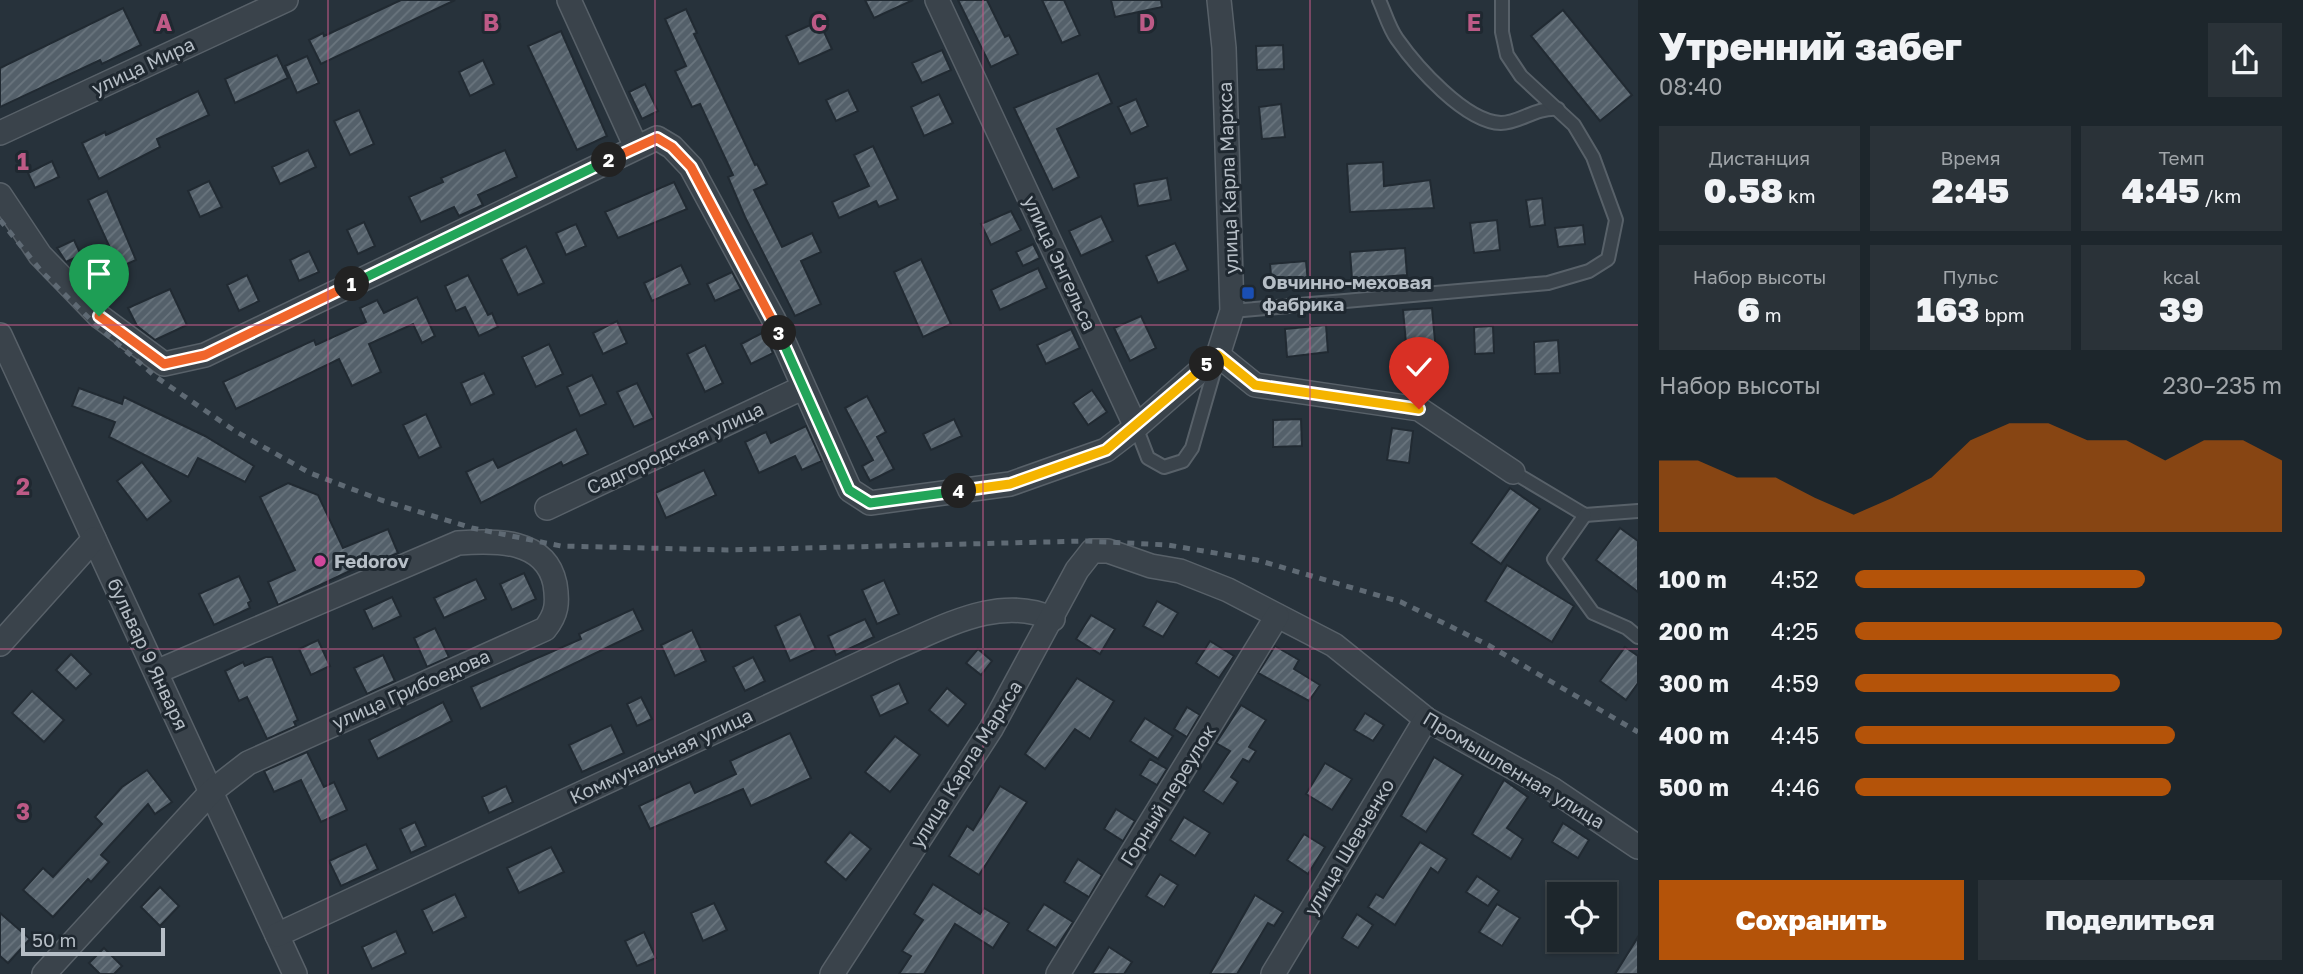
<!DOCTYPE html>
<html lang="ru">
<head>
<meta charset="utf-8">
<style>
  :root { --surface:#1d262c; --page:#2a3238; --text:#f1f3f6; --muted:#a0a5a9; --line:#3b4348; --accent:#b45309 }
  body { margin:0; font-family:"Golos Text",sans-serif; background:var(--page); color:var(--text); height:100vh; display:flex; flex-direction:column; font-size:26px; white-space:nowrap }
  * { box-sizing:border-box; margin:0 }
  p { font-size:23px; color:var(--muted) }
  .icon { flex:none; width:38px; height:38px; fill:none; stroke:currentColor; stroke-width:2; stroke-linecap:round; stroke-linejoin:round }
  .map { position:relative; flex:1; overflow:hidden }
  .panel { display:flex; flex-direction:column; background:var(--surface); width:665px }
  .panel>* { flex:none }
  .buttons { position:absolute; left:1547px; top:882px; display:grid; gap:14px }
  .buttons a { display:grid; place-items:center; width:70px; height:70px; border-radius:0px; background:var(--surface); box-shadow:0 2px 5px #0004,0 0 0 2px var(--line); font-size:35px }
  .scale { position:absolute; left:21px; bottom:18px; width:144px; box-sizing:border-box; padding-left:7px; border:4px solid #b6bec6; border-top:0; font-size:19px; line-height:24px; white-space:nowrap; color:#b6bec6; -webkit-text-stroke:5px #1f2830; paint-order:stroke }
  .pin { position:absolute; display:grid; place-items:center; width:60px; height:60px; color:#fff; margin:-72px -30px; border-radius:50% 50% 50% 0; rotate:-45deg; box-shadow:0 0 7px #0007 }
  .pin .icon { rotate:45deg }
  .km { position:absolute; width:35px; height:35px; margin:-18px; border-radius:50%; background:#222; color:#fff; font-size:19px; line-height:35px; text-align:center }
  .round { display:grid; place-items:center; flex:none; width:74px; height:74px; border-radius:0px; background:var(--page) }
  .overview { display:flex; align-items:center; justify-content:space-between; height:119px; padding:0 21px }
  h1 { font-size:38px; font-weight:800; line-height:52px }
  .stats { display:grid; grid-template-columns:repeat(3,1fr); gap:10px; height:119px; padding:7px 21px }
  .stats div { display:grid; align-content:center; border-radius:0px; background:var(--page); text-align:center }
  .stats b { font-size:35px; font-weight:800 }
  .stats small { font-size:19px; font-weight:400 }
  .stats p { font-size:19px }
  .chart { height:196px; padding:14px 21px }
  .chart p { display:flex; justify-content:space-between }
  .chart svg { width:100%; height:126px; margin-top:7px; fill:var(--accent); opacity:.7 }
  .button { display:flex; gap:14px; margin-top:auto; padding:14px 21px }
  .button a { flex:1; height:80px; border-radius:0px; background:var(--accent); color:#fff; font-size:28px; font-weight:800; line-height:80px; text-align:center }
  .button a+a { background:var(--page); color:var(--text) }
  ul { padding:0 21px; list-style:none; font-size:23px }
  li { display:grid; grid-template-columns:112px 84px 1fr; align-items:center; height:52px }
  li i { height:18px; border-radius:9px; background:var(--accent) }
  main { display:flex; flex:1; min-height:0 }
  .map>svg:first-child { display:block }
  .building { fill:url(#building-hatch); stroke:#212a32; stroke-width:2 }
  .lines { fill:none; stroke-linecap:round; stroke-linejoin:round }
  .service-casing { stroke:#586169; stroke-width:16 }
  .minor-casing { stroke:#586169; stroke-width:26 }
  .service { stroke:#3a434b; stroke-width:12 }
  .minor { stroke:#3a434b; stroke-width:23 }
  .rail { stroke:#5f6a74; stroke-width:5; stroke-dasharray:7 7; stroke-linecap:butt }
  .split-1-casing { stroke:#fff; stroke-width:14 }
  .split-2-casing { stroke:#fff; stroke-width:14 }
  .split-3-casing { stroke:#fff; stroke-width:14 }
  .split-4-casing { stroke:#fff; stroke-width:14 }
  .split-5-casing { stroke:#fff; stroke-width:14 }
  .split-6-casing { stroke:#fff; stroke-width:14 }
  .split-1 { stroke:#f0652b; stroke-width:9 }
  .split-2 { stroke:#22a559; stroke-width:9 }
  .split-3 { stroke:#f0652b; stroke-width:9 }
  .split-4 { stroke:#22a559; stroke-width:9 }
  .split-5 { stroke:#f5b400; stroke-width:9 }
  .split-6 { stroke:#f5b400; stroke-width:9 }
  .grid { fill:none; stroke:#bd5a86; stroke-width:2; stroke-opacity:0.55 }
  .transit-dot { fill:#1a4fb4; stroke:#1f2830; stroke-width:2.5 }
  .hotel-dot { fill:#d1479c; stroke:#1f2830; stroke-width:2.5 }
  .labels { text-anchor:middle; stroke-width:6; stroke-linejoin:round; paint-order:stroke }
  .street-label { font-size:19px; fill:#b6bec6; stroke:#1f2830 }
  .poi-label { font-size:19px; font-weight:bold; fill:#b6bec6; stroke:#1f2830; text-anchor:start }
  .grid-label { font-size:23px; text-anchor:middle; font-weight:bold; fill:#bd5a86; stroke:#1f2830; stroke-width:6; stroke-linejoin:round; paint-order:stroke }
</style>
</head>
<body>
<main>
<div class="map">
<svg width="1638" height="974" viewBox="0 0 1638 974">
  <defs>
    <pattern id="building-hatch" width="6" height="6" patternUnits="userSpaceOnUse" patternTransform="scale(1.75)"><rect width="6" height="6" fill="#54606a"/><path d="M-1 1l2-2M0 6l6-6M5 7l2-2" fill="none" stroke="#6a757e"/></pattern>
  </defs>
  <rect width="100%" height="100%" fill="#27323b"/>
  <!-- building -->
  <g class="building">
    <polygon points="401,0 455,0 321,64 309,40 323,33 324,36"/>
    <polygon points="865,0 913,0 874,18"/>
    <polygon points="958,0 987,0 1005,37 1009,35 1018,54 991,67"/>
    <polygon points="1042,0 1064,0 1080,35 1062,43"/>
    <polygon points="1111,0 1161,0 1162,7 1115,17"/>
    <polygon points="123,8 141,45 102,64 100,60 0,107 0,68"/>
    <polygon points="686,9 697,33 694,34 755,165 757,164 767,184 754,190 782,247 812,233 821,252 801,261 821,304 795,316 745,217 728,177 733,175 700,104 692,107 675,71 686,66 665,19"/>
    <polygon points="1563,10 1632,95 1600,121 1531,36"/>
    <polygon points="819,21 832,49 799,64 786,36"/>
    <polygon points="561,31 607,136 577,150 528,46"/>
    <polygon points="1283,45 1284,69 1257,70 1256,46"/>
    <polygon points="942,50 951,70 922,83 912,63"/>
    <polygon points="277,55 288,78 235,103 225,79"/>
    <polygon points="307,56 319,83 297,93 285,66"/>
    <polygon points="483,60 494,84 470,96 459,72"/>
    <polygon points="1098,73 1112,103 1057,129 1079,177 1053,190 1014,108"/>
    <polygon points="645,84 658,111 642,119 629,92"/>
    <polygon points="848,90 858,111 836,121 826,100"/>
    <polygon points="198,91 209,115 157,139 160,147 99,179 82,143 105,132 106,135"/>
    <polygon points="939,94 953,123 924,136 911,107"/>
    <polygon points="1136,99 1148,126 1131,134 1118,107"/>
    <polygon points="1281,104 1285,137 1262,139 1259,107"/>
    <polygon points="359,110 374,144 350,155 334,121"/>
    <polygon points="873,146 898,199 879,207 876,201 839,218 832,202 869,186 854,155"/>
    <polygon points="308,150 316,167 280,184 272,167"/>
    <polygon points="505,150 517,177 478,195 483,205 459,216 454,207 421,222 409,197 443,182 441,178"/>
    <polygon points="52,161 59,177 35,188 28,173"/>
    <polygon points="1383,162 1384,186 1430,180 1434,208 1350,212 1347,164"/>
    <polygon points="1167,178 1171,200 1138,206 1134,184"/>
    <polygon points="209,181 222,207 200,217 188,191"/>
    <polygon points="674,182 687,209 618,238 605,212"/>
    <polygon points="107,191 136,260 116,269 107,251 111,250 88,200"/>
    <polygon points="1542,198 1545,225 1530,227 1526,200"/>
    <polygon points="1011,211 1021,230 991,245 981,224"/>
    <polygon points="1101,216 1113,241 1081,256 1069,231"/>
    <polygon points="1497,220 1500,250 1474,253 1470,223"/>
    <polygon points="364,222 375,246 358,254 347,230"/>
    <polygon points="576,224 586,246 566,255 556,233"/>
    <polygon points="1583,225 1585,244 1558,247 1555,228"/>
    <polygon points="74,240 81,255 66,262 57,248"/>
    <polygon points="1175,243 1188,270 1158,283 1146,256"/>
    <polygon points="1033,244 1040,258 1023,266 1016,252"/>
    <polygon points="526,246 544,283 518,295 501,259"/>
    <polygon points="1405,248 1407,275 1352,279 1350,252"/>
    <polygon points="309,251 319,272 299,281 290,260"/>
    <polygon points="921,259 951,324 923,337 894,272"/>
    <polygon points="1306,261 1308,283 1272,286 1270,264"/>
    <polygon points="681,265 690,284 652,301 644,283"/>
    <polygon points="1038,268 1047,288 1000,310 991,290"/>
    <polygon points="732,272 741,289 715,301 707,284"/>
    <polygon points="247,275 259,301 239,311 227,285"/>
    <polygon points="468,275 488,315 492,313 498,327 479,336 465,307 456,311 445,286"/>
    <polygon points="170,289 187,325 155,340 137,326 128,308"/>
    <polygon points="417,297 435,336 422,343 413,324 369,344 381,372 352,386 339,359 236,409 223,382 314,340 316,345 366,322 360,308 377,300 384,313"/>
    <polygon points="1432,308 1437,363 1408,365 1403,310"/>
    <polygon points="1141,316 1156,348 1130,361 1114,328"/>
    <polygon points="617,321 627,343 603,354 593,333"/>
    <polygon points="1326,325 1328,352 1287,357 1285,329"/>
    <polygon points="1493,326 1494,353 1475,354 1474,327"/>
    <polygon points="1071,329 1080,348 1046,364 1037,345"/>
    <polygon points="764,332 773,353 751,364 741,344"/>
    <polygon points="1558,340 1560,373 1535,374 1534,342"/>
    <polygon points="549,344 563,374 536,387 522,357"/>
    <polygon points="705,345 723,383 705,392 687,354"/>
    <polygon points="484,373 494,394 471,405 461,383"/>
    <polygon points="592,375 606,404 580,416 567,387"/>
    <polygon points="637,383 654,418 634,427 617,392"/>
    <polygon points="79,388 122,404 124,397 205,436 254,466 245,482 198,458 188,477 109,437 115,422 72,406"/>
    <polygon points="1092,390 1107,412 1088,425 1073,403"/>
    <polygon points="867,396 886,432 877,437 894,469 870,481 862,466 873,460 845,408"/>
    <polygon points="426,414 441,447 419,458 403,425"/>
    <polygon points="954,419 962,436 931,450 923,434"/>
    <polygon points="1301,419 1302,446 1273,447 1273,420"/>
    <polygon points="806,426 822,461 802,470 795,456 759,473 745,442 766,432 771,443"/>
    <polygon points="1392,428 1413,431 1409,463 1387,460"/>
    <polygon points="576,429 588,454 563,466 561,462 481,503 466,472 493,459 498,468"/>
    <polygon points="142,462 171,501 147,520 117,481"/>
    <polygon points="704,470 716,495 666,518 655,493"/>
    <polygon points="288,483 318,495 343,548 388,529 398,553 372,564 371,561 278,605 268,582 295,570 260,497"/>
    <polygon points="1510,488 1540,509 1501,564 1471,543"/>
    <polygon points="1620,528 1638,541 1638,592 1596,560"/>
    <polygon points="1507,565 1574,606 1552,642 1485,601"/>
    <polygon points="524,573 536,599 512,610 500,584"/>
    <polygon points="239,576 251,601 248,603 250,608 214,625 199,594"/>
    <polygon points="476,579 486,599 444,618 434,598"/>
    <polygon points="884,580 899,614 877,624 862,590"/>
    <polygon points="392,597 401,616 373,629 364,610"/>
    <polygon points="1157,601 1178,613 1163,637 1143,626"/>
    <polygon points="633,609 643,630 481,709 471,687 581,639 579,634"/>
    <polygon points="800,614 816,649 790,661 775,626"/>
    <polygon points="1091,615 1115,629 1100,654 1076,639"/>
    <polygon points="865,619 874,637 836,655 828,636"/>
    <polygon points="435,628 449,657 427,667 414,638"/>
    <polygon points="692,630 706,661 675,676 661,645"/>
    <polygon points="318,640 330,666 311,675 299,649"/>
    <polygon points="1210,641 1234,656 1219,678 1196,663"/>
    <polygon points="1275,646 1299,660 1294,669 1320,685 1309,701 1258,673"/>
    <polygon points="1625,647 1638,656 1638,683 1626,700 1600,681"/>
    <polygon points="978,649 992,661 981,675 966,663"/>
    <polygon points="71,654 91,674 76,689 56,670"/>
    <polygon points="383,655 395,681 367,694 354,668"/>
    <polygon points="266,657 272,657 298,720 294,722 296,726 267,739 247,697 239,701 225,671 243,662 245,666"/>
    <polygon points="753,657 765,681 745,691 733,667"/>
    <polygon points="1077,678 1114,701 1090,739 1075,729 1045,769 1025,754"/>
    <polygon points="899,683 908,703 880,716 871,696"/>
    <polygon points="947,688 966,704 948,726 929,710"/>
    <polygon points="32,691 64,720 44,742 12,713"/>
    <polygon points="641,697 652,719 637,726 627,704"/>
    <polygon points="443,702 452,721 378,759 369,740"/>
    <polygon points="1241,705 1266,720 1249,747 1256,751 1249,762 1243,759 1231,777 1238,782 1223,804 1203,791 1230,751 1216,743"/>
    <polygon points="1187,707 1200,715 1187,737 1174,729"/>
    <polygon points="1365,713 1384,725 1373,741 1354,730"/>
    <polygon points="1145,718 1173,736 1158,759 1130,741"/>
    <polygon points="611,725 624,753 582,772 569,745"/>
    <polygon points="790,733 811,778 751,806 743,789 650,829 639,806 690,782 695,793 736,774 730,761"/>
    <polygon points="895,736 920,755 890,792 865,772"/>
    <polygon points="307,752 324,787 334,782 347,810 321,822 301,780 274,792 264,771"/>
    <polygon points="1434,757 1463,775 1426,832 1401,816"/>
    <polygon points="1150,759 1167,769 1157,785 1140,775"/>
    <polygon points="1325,763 1352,779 1332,810 1306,794"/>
    <polygon points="147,770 172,802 155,814 148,804 101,855 109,862 91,882 88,879 53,917 23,890 43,868 53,877 102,824 95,817 122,787"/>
    <polygon points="1504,780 1528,797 1507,828 1523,839 1511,859 1472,834"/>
    <polygon points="506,786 513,802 489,813 482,797"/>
    <polygon points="1000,786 1027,802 979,875 949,856 967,826 973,830"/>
    <polygon points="1116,809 1135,821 1123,841 1104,829"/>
    <polygon points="1184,817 1210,833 1195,856 1170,840"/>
    <polygon points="415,822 426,846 411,853 400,829"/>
    <polygon points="1563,823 1589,840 1578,858 1552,842"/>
    <polygon points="850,832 871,849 846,880 825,862"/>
    <polygon points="1304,834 1325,847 1308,874 1287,860"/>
    <polygon points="1420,842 1447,859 1438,873 1431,868 1395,925 1368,907 1376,894 1383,898"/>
    <polygon points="366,844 378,869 341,886 329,861"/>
    <polygon points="551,847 564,872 519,893 507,868"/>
    <polygon points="1078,859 1102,875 1089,897 1064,882"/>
    <polygon points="1160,874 1178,885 1164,907 1146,896"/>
    <polygon points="1477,876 1499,891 1488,906 1466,892"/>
    <polygon points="933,884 980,914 984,908 1009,923 993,948 955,924 924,974 899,974 911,956 902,951 923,920 914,914"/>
    <polygon points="160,887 179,906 160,926 141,907"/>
    <polygon points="455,894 466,917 433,933 422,910"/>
    <polygon points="1255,895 1283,912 1274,926 1268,923 1237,974 1210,974"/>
    <polygon points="714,903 727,930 703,941 691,913"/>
    <polygon points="1044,904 1073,922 1056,948 1027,930"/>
    <polygon points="1497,904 1520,918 1502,946 1479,932"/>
    <polygon points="0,913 30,939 8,963 0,956"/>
    <polygon points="1357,914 1373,925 1358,948 1342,938"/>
    <polygon points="396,931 406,953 372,969 362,947"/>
    <polygon points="644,932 656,958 637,966 625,941"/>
    <polygon points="1638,937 1638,974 1615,974"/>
    <polygon points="1109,947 1132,962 1124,974 1092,974"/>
    <polygon points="104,948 122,966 114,974 100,974 89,963"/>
  </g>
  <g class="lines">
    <defs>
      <g id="service">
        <path d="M 1379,0 C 1385,13 1389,28 1397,39 C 1416,66 1465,122 1501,123 C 1520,123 1535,107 1558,109"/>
        <polyline points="1232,311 1548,283 1589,271 1608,259 1616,220 1593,157 1574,125 1521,76 1507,55 1502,32 1502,0"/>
        <polyline points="1136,427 1148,458 1164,467 1183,461 1192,448 1217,361"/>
        <polyline points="1513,472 1585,515 1638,511"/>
        <polyline points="1585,515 1554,559 1593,613 1627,628 1638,637"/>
      </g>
      <g id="minor">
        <polyline points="569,0 636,147"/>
        <polyline points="937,0 1136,427 1218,355"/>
        <polyline points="0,133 286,0"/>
        <polyline points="0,195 40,255 99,316 164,364 205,355 657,138 672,147 691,167 774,320 850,490 870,503 1010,484 1106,450 1136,427"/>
        <polyline points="0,335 295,974"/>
        <polyline points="1218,355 1232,311 1224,48 1219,0"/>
        <polyline points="1218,355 1255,385 1419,409 1513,472"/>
        <polyline points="547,508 802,388"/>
        <polyline points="0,644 94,539"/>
        <path d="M 277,935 L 894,648 C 943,628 999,594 1053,619"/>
        <path d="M 44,974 L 212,791 L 248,763 L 545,629 C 557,614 558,603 555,584 C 546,539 495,540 458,543 L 156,672"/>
        <polyline points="832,974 991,729 1077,570 1092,551 1108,551 1151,566 1180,571 1228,590 1334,645 1426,719 1552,789 1638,847"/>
        <polyline points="1058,974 1277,616"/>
        <polyline points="1273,974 1426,719"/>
      </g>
    </defs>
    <!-- service casing -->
    <use href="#service" class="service-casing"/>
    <!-- minor casing -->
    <use href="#minor" class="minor-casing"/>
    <!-- service -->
    <use href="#service" class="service"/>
    <!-- minor -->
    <use href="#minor" class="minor"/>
    <!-- rail -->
    <polyline class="rail" points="0,220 42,272 96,325 156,377 235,431 310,473 381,500 472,528 561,546 727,550 1086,541 1168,545 1257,560 1401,602 1488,645 1638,732"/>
  </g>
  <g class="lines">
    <defs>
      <polyline id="split-1" points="99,316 164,364 205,355 352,284"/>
      <polyline id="split-2" points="352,284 609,160"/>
      <polyline id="split-3" points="609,160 657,138 672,147 691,167 779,333"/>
      <polyline id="split-4" points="779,333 849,490 870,503 959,491"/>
      <polyline id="split-5" points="959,491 1010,484 1106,450 1207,364"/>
      <polyline id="split-6" points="1207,364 1218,355 1255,385 1419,409"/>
    </defs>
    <!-- split-1 casing -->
    <use href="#split-1" class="split-1-casing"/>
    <!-- split-2 casing -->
    <use href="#split-2" class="split-2-casing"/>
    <!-- split-3 casing -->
    <use href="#split-3" class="split-3-casing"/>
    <!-- split-4 casing -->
    <use href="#split-4" class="split-4-casing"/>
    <!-- split-5 casing -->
    <use href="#split-5" class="split-5-casing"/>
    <!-- split-6 casing -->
    <use href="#split-6" class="split-6-casing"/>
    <!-- split-1 -->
    <use href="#split-1" class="split-1"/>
    <!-- split-2 -->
    <use href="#split-2" class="split-2"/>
    <!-- split-3 -->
    <use href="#split-3" class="split-3"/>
    <!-- split-4 -->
    <use href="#split-4" class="split-4"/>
    <!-- split-5 -->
    <use href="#split-5" class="split-5"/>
    <!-- split-6 -->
    <use href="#split-6" class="split-6"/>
  </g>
  <!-- grid -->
  <path class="grid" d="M 328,0 L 328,974M 655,0 L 655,974M 983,0 L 983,974M 1310,0 L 1310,974M 0,325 L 1638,325M 0,649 L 1638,649"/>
  <!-- markers -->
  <rect class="transit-dot" x="1241" y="286" width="14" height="14" rx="3.5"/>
  <circle class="hotel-dot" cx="320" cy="561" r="7"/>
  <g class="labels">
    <!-- street labels -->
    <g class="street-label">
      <text transform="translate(143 66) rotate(-25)" y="7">улица Мира</text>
      <text transform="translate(1228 178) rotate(-92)" y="7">улица Карла Маркса</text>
      <text transform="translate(1060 263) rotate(65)" y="7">улица Энгельса</text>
      <text transform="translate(675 448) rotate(-25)" y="7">Садгородская улица</text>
      <text transform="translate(148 654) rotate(65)" y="7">бульвар 9 Января</text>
      <text transform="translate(411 689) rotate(-24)" y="7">улица Грибоедова</text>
      <text transform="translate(661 756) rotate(-25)" y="7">Коммунальная улица</text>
      <text transform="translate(966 764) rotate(-58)" y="7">улица Карла Маркса</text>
      <text transform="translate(1514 770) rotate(31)" y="7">Промышленная улица</text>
      <text transform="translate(1168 795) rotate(-58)" y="7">Горный переулок</text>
      <text transform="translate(1349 847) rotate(-59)" y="7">улица Шевченко</text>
    </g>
    <!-- poi labels -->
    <g class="poi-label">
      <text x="1262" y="289">Овчинно-меховая<tspan x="1262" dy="22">фабрика</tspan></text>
      <text x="334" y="568">Fedorov</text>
    </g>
  </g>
  <g class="grid-label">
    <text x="164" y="31">A</text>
    <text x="491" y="31">B</text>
    <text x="819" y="31">C</text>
    <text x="1147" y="31">D</text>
    <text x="1474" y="31">E</text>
    <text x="23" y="170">1</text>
    <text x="23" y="495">2</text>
    <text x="23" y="820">3</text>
  </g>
</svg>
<div class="buttons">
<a><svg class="icon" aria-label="locate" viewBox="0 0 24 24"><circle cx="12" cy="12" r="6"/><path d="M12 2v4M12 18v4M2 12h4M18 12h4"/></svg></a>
</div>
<div class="scale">50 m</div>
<div class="pin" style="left:99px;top:316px;background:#1e9e55"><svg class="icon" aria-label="arrive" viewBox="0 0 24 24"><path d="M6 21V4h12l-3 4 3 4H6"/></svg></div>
<div class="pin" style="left:1419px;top:409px;background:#d93025"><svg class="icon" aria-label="check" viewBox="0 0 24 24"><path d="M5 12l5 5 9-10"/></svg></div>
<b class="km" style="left:352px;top:284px">1</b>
<b class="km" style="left:609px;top:160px">2</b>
<b class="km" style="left:779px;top:333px">3</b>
<b class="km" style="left:959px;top:491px">4</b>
<b class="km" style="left:1207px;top:364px">5</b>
</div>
<section class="panel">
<div class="overview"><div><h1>Утренний забег</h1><p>08:40</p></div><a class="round"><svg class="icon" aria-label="share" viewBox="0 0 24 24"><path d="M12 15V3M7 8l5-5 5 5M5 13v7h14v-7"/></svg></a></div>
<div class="stats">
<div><p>Дистанция</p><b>0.58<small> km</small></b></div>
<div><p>Время</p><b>2:45</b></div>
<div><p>Темп</p><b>4:45<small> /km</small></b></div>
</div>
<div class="stats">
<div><p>Набор высоты</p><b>6<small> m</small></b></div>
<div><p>Пульс</p><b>163<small> bpm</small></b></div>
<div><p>kcal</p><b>39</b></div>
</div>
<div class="chart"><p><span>Набор высоты</span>230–235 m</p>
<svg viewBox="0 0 160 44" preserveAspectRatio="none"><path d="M0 44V19L10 19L20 25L30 25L40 32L50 38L60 32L70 25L80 12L90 6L100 6L110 12L120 12L130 19L140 12L150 12L160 19V44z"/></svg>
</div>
<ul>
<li><b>100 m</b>4:52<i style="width:68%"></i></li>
<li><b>200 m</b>4:25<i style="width:100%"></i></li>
<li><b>300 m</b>4:59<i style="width:62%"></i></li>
<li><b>400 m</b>4:45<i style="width:75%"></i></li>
<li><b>500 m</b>4:46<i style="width:74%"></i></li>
</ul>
<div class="button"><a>Сохранить</a><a>Поделиться</a></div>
</section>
</main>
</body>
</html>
